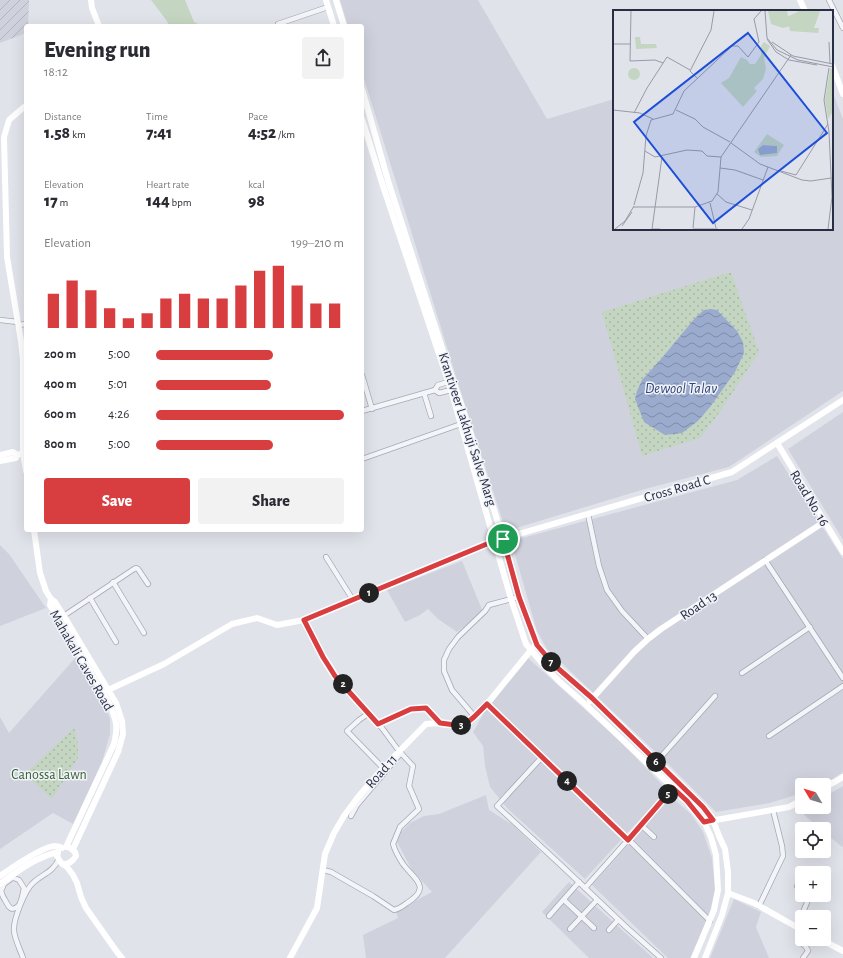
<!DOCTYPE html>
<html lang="en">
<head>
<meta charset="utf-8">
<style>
  :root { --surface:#fff; --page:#f2f2f3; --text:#2b2b33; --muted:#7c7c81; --accent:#d83e40 }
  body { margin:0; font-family:"Alegreya Sans",sans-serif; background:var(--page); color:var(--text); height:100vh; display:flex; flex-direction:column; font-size:15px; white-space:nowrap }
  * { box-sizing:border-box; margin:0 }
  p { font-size:13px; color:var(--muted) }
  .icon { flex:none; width:22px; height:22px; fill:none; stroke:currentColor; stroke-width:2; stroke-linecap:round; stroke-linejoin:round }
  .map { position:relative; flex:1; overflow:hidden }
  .drawer { position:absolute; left:24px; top:24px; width:340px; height:508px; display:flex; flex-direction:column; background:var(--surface); border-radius:4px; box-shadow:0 4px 16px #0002 }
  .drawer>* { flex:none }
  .needle { width:26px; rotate:308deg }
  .buttons { position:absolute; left:795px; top:778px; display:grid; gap:8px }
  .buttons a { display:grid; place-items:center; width:36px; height:36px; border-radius:4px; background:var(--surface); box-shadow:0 4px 16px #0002; font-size:20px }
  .pin { position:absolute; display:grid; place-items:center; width:34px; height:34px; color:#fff; margin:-17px; border:2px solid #fff; border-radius:50%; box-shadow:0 1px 4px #0007 }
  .km { position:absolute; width:20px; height:20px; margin:-10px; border-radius:50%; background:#222; color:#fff; font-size:11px; line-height:20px; text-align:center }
  .round { display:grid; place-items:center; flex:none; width:42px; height:42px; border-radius:4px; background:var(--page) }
  .summary { display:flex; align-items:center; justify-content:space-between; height:68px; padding:0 20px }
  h1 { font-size:22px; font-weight:800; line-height:30px }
  .metrics { display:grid; grid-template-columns:repeat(3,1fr); gap:6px; height:68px; padding:4px 20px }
  .metrics div { display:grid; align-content:center }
  .metrics b { font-size:17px; font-weight:800 }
  .metrics small { font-size:11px; font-weight:400 }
  .metrics p { font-size:11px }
  .chart { height:112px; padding:8px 20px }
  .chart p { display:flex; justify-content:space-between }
  .chart svg { width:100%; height:72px; margin-top:4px; stroke:var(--accent); stroke-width:6 }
  .primary-button { display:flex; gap:8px; margin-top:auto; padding:8px 20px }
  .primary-button a { flex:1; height:46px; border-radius:4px; background:var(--accent); color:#fff; font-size:16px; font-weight:800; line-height:46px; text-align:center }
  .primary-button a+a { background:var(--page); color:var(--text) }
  ul { padding:0 20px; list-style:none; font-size:13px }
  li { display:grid; grid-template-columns:64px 48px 1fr; align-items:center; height:30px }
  li i { height:10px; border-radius:5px; background:var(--accent) }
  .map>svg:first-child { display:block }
  .built { fill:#cfd2dd }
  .industrial { fill:url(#industrial-furrows) }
  .grass { fill:#c4d5c1 }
  .park { fill:url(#park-dots); fill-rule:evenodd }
  .water { fill:url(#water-waves) }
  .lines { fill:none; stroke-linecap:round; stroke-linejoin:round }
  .street-casing { stroke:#a6a9b6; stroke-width:6 }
  .street { stroke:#f4f5f9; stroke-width:4.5 }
  .secondary { stroke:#fff; stroke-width:6 }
  .route-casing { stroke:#fff; stroke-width:8 }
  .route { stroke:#d83e40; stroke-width:5 }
  .labels { text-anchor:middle; stroke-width:3; stroke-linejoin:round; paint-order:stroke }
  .street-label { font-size:14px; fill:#282e44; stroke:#f1f3f8 }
  .park-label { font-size:14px; fill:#366034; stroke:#f1f3f8 }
  .water-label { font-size:15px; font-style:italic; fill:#2f467b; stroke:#f1f3f8 }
  .inset-road { fill:none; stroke:#979ba8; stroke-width:1 }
  .view { fill:#1d4ed8; fill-opacity:0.15; stroke:#1d4ed8; stroke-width:2 }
  .inset-edge { fill:none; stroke:#282e44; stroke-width:2 }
</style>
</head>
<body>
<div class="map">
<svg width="843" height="958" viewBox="0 0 843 958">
  <defs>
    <pattern id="industrial-furrows" width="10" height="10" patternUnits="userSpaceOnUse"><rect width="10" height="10" fill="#cfd2dd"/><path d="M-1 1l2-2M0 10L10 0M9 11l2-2" fill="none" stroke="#b2b5bf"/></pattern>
    <pattern id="park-dots" width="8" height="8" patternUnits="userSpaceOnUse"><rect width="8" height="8" fill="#c4d5c1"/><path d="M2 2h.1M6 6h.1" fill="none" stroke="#a8b7a7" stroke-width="1.8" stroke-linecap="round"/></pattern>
    <pattern id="water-waves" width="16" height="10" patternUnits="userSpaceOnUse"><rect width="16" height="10" fill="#9aabcd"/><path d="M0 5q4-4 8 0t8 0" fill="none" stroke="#7e8ca8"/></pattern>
  </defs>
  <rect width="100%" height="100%" fill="#e1e3eb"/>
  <!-- built -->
  <g class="built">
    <polygon points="340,0 478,0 547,119 614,99 614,229 832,229 832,91 843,119 843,391 729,467 645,489 506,531 458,383 362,72 362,26 348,26"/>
    <polygon points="843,412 843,540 788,449"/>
    <polygon points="777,456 843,559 843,772 823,785 802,785 802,793 770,803 716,812 665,761 547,649 537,631 511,541 737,480"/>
    <polygon points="0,545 9,554 46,608 0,626"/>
    <polygon points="462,561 483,612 457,632 438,619 428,609 420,615 405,622 387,590"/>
    <polygon points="76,657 102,698 110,719 110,734 102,762 73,824 53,813 0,849 0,717 9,733"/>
    <polygon points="528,658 621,742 667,790 585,879 507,808 490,787 485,766 483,746 473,732 489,704"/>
    <polygon points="843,786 843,847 841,846 824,832 824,829 820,829 800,811 807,807 824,807 824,797"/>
    <polygon points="486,795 489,810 513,825 541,852 445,958 366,958 363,935 398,918 396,911 432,892 412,870 397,842 401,832 410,823 424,816 439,814"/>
    <polygon points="671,797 691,814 703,832 712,858 715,889 709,916 690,958 668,958 592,885"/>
    <polygon points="569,882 653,958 589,958 542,912"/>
    <polygon points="734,899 761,912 756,927 769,958 710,958"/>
  </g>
  <!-- industrial -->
  <polygon class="industrial" points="0,0 29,0 28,26 26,26 26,33 0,43"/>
  <!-- grass -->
  <polygon class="grass" points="151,0 185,0 194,22 202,26 169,26 167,21"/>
  <!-- park -->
  <g class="park">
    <path d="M 731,272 L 759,352 L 722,409 L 700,438 L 642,456 L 602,312 ZM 704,310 L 744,353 L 735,372 L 710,407 L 698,421 L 637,391 L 642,380 L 661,359 L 695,318 Z"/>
    <polygon points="74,728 78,744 78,758 52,799 25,774"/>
  </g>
  <!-- water -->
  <polygon class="water" points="711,309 717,310 737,331 743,342 744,353 735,372 710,407 698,421 682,433 665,435 644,422 635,399 637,391 642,380 661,359 695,318 704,310"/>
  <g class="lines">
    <defs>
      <g id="street">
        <polyline points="829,0 843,28"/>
        <polyline points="278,24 328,7"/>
        <polyline points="0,320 18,322"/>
        <polyline points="18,325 26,324"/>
        <polyline points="362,375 372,409"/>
        <polyline points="435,390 438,385 448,382"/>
        <polyline points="424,393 431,416"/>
        <polyline points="362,411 435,390 439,393 451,390"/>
        <polyline points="362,459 461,424"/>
        <polyline points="588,514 599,566 607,590 622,611 648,639"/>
        <polyline points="326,557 353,600"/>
        <polyline points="765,560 843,678"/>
        <polyline points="113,582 144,633"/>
        <polyline points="90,598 116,642"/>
        <polyline points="62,617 134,569 136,568 138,569 148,584"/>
        <polyline points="304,620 323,657 335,676 369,713 359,720 347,731 383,768"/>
        <polyline points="742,673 810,627"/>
        <polyline points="487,704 628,839 710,921"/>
        <polyline points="475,717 452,690 444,671 444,660 449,649 458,637 485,611 489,605 519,597"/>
        <polyline points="378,724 411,709 426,708 440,723"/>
        <polyline points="769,736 843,686"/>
        <polyline points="542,757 497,806 563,867 625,926 661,958"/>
        <polyline points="651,768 715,696"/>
        <polyline points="351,816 357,805 401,753"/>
        <polyline points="641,825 654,837"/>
        <path d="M 323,870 L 331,872 L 373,896 L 394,910 C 399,909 403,906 407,903 C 432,887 415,880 403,864 C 399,858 395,851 393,844 L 400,827 L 419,809 L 409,786 L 413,766 L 399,751 L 382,728 L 369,713"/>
        <path d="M 12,878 L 14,878 L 19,880 L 24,888 C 23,893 21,905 17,907 C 10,912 8,905 5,900 C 3,897 2,895 1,891 L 4,884 Z"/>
        <polyline points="797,886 802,888"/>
        <polyline points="585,888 676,786"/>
        <polyline points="564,900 594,928"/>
        <polyline points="759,906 783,856 782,846 773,810"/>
        <polyline points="549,916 579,882"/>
        <polyline points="797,927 810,895"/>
        <polyline points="570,929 597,900"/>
        <path d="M 802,929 L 798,939 C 801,944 807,946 808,951 L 803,958"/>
        <polyline points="609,930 618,920"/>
        <path d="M 23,958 C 20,949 15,940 14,931 C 13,920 25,889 34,882 C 44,873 52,873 59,859"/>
      </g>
    </defs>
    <!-- street casing -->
    <use href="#street" class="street-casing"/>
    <!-- street -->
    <use href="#street" class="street"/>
    <!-- secondary -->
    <g class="secondary">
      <polyline points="91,0 92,8 99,26"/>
      <polyline points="326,0 334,26"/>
      <polyline points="336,0 344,26"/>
      <polyline points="800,0 805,11"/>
      <polyline points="832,65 843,94"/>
      <polyline points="362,89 389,184 444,354 467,422 503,539 519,597 537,645 553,664 592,698 703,807 713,820 719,836 725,849 728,872 728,893 722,915 705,958"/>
      <polyline points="26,107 24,107 9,120 4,137 7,257 21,341 23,360 23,453 26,471"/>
      <polyline points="362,119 383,186 451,390 511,599 526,644 547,669 560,682 586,705 687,801 704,822 711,837 716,855 718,890 714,910 694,958"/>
      <polyline points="777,443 843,552"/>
      <polyline points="0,455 13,452 17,455"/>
      <polyline points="0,461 16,458 17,455 23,453"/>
      <polyline points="34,530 40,573 46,591 51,599 55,602 64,616 116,703 122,721 123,734 118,752 73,849"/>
      <path d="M 51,599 L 50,605 L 110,705 C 117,722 118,726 114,744 L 66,847"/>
      <polyline points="108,690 164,664 232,624 257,618 277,625 304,620 495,541 656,494 732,472 843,400"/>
      <polyline points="590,701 634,652 648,639 661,629 824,522"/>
      <polyline points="824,788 843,777"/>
      <polyline points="710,821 789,807 802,800"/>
      <polyline points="58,852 57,856 59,859 61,863 67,867 73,875 77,883 81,897 86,908 117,952 122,958"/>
      <path d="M 64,864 C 70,864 73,861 76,856 L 75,852 L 70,848"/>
      <path d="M 0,876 C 10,869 45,845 56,846 C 59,846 60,847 62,848"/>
      <path d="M 0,884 C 18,871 36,857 58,852"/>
      <polyline points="728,893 754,903 802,930"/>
      <polyline points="820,939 843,951"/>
      <polyline points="290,958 317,908 325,854 334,833 344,816 358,797 383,768 426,724 440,723 463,726 475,717 487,704 531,650 534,647"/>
    </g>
  </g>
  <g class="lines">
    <defs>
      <polygon id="route" points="503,539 519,597 537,645 553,664 592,698 703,807 713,820 704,822 687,801 673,788 628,840 487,704 474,717 463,726 440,723 426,708 411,709 378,724 335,676 323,657 304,620 494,541"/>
    </defs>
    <!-- route casing -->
    <use href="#route" class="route-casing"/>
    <!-- route -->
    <use href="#route" class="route"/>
  </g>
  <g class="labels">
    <!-- street labels -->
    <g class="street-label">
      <text transform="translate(468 429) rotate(72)" y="5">Krantiveer Lakhuji Salve Marg</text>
      <text transform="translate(677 488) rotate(-16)" y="5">Cross Road C</text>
      <text transform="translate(810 498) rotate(59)" y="5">Road No. 16</text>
      <text transform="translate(698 605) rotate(-34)" y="5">Road 13</text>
      <text transform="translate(82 660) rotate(60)" y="5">Mahakali Caves Road</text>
      <text transform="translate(381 771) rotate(-48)" y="5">Road 11</text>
    </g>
    <!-- park labels -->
    <g class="park-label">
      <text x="49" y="779">Canossa Lawn</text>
    </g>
    <!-- water labels -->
    <g class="water-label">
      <text x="681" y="393">Dewool Talav</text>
    </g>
  </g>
  <!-- overview -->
  <g transform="translate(613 10)">
    <rect width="220" height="220" fill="#e1e3eb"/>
    <path d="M 186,1 L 207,1 L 201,18 L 206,18 L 205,23 L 177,21 L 174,7 ZM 151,32 L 157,36 L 151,48 L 153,59 L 150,69 L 141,78 L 144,81 L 130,97 L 108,73 L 116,68 L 128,47 L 134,50 L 137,54 L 142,54 L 148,45 L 148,36 ZM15 64a6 6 0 1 1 12 0a6 6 0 1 1-12 0Z" fill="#c4d5c1"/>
    <path d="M 155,1 L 174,1 L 175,6 L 181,7 L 178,16 L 170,18 L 158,14 ZM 217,59 L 220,59 L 220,101 L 215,109 L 212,90 Z" fill="#c4d5c1"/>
    <path d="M 22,27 L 27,27 L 28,34 L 43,34 L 44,38 L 23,39 ZM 154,124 L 171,135 L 164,146 L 148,147 L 141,142 ZM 150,135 L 164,136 L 164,143 L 145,139 Z" fill="#c4d5c1" fill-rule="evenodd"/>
    <path d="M 150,135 L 164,136 L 164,143 L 147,145 L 145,139 Z" fill="#9aabcd"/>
    <path class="inset-road" d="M 18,1 L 17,51 L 42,50 L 50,53M 152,1 L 154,28 L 164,40 L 185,50 L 220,57M 154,29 L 163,42 L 176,50 L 204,55M 159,32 L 180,46 L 220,54M 216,32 L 217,53M 0,34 L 17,34M 84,68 L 77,61 L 98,20 L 101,1M 0,100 L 27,103 L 40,109M 63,100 L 82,109 L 90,117 L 117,132M 21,103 L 34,78 L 54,47 L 77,60M 118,133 L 147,154 L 189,170 L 198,171 L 218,168M 32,141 L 42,147 L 74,140 L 89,141 L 94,146 L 108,147M 107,158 L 122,160 L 150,170M 168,161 L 183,165 L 215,114M 104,184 L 113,192 L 139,200M 97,193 L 103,218M 21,195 L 30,163 L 33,126 L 38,110 L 60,104 L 71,81 L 119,36 L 125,36 L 135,47 L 146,32 L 141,9 L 148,1M 20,197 L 82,197 L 99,191 L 105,182 L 108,147 L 178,45M 9,216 L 19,202M 80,218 L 82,197M 2,219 L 12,211 L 21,196M 47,219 L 39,219 L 49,147M 80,219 L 105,219M 129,219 L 136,209 L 155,157M 215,219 L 219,187 L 216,122 L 211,90 L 216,58"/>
    <path class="view" d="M 135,23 L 214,123 L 100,213 L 21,112 Z"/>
    <rect width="220" height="220" class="inset-edge"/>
  </g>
</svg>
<div class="buttons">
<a><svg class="needle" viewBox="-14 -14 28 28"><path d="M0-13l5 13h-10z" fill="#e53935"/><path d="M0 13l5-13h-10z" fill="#7c7c81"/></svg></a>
<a><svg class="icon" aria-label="locate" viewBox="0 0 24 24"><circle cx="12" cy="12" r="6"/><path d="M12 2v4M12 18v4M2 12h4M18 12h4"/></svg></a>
<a>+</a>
<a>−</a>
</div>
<div class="pin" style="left:503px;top:539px;background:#1e9e55"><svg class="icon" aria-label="arrive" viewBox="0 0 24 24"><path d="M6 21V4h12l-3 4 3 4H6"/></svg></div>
<b class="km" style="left:369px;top:593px">1</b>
<b class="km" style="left:343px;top:684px">2</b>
<b class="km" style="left:461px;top:725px">3</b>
<b class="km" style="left:567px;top:781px">4</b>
<b class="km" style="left:668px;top:794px">5</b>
<b class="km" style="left:656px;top:762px">6</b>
<b class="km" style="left:551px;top:662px">7</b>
<section class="drawer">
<div class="summary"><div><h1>Evening run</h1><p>18:12</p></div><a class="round"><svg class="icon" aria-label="share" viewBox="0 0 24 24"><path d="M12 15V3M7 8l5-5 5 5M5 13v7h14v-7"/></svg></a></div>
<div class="metrics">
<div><p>Distance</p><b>1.58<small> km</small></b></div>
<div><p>Time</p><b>7:41</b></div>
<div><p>Pace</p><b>4:52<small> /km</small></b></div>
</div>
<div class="metrics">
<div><p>Elevation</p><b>17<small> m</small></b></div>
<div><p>Heart rate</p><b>144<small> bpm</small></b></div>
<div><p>kcal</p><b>98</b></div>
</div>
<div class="chart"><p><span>Elevation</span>199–210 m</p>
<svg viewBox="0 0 160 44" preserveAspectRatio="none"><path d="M5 44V23M15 44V15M25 44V21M35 44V32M45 44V38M55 44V35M65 44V26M75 44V23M85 44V26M95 44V26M105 44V18M115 44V9M125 44V6M135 44V18M145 44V29M155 44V29"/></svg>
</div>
<ul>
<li><b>200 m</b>5:00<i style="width:62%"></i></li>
<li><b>400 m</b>5:01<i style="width:61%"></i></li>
<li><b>600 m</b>4:26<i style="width:100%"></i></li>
<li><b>800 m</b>5:00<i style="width:62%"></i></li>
</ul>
<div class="primary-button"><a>Save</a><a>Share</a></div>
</section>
</div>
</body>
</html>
